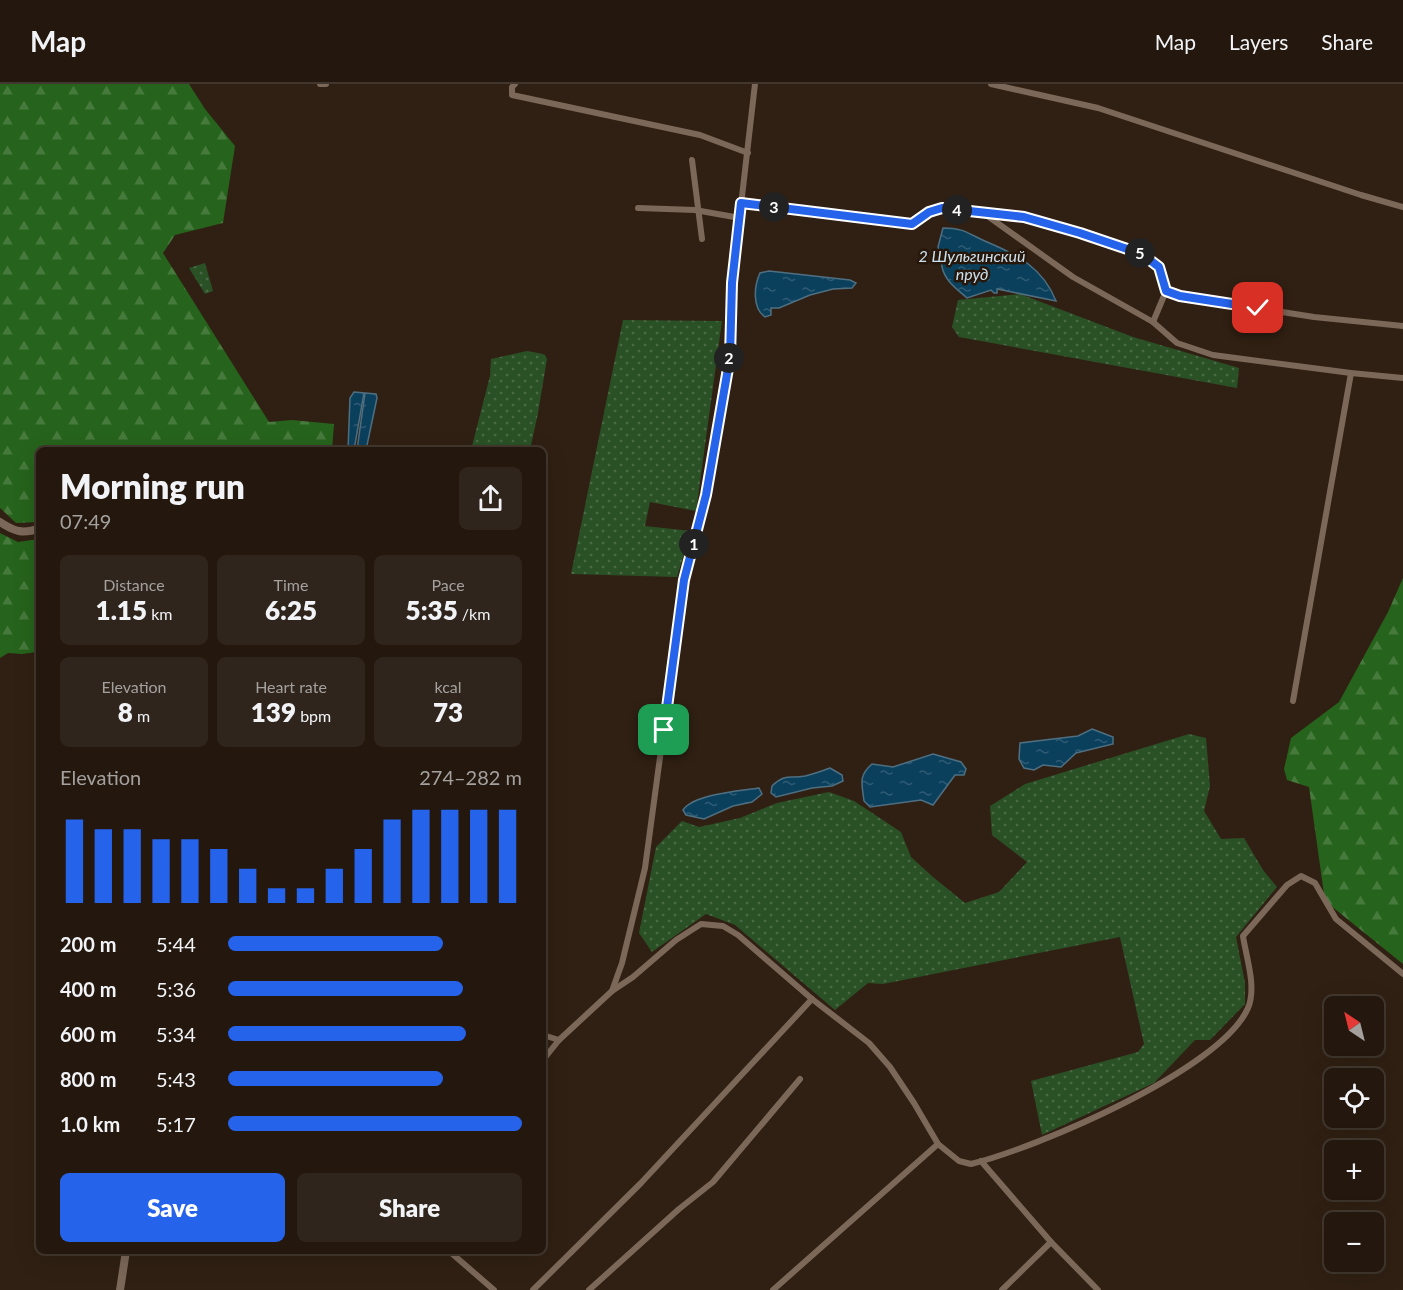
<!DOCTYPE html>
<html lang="en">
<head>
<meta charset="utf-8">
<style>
  :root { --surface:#24180e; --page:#30251c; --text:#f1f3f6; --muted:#a3a09e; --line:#41372e; --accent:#2563eb }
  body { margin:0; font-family:Lato,sans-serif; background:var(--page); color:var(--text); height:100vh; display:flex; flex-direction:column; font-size:22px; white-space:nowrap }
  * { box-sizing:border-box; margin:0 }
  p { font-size:20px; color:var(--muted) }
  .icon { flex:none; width:33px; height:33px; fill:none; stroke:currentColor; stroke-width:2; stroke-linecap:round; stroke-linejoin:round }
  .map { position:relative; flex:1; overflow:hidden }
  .sheet { position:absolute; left:36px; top:363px; width:510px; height:807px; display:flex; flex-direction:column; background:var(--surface); border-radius:9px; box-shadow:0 6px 24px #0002,0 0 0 2px var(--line) }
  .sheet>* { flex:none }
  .needle { width:39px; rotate:325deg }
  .fabs { position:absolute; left:1324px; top:912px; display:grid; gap:12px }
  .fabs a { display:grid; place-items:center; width:60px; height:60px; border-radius:9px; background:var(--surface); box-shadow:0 6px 24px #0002,0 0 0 2px var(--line); font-size:30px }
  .pin { position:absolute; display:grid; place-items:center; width:51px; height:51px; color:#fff; margin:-26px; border-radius:12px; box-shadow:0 3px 9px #0006 }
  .km { position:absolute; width:30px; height:30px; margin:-15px; border-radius:50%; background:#222; color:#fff; font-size:16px; line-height:30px; text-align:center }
  .round { display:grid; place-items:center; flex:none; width:63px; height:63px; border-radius:9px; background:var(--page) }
  .overview { display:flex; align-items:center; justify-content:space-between; height:102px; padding:0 24px }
  h1 { font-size:33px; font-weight:800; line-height:45px }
  .stats { display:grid; grid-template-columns:repeat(3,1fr); gap:9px; height:102px; padding:6px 24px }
  .stats div { display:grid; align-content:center; border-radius:9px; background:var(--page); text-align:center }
  .stats b { font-size:26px; font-weight:800 }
  .stats small { font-size:16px; font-weight:400 }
  .stats p { font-size:16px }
  .chart { height:168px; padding:12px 24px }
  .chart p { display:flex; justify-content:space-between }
  .chart svg { width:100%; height:108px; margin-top:6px; stroke:var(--accent); stroke-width:6 }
  .primary-button { display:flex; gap:12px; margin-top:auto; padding:12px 24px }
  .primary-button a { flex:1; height:69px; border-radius:9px; background:var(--accent); color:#fff; font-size:24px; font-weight:800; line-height:69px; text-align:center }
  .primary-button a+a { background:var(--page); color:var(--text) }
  ul { padding:0 24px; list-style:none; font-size:20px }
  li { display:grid; grid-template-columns:96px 72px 1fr; align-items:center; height:45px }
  li i { height:15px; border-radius:8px; background:var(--accent) }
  header { display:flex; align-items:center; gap:36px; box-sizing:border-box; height:84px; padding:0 30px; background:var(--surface); border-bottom:2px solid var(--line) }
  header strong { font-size:28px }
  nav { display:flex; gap:33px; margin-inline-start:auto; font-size:21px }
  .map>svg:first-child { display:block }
  .forest { fill:url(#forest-firs) }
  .park { fill:url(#park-dots) }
  .water { fill:url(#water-ripples); stroke:#4e6f81; stroke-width:1.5 }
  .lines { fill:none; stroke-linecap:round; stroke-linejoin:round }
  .street { stroke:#7b6859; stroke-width:6 }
  .secondary { stroke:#7b6859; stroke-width:8 }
  .route-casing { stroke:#fff; stroke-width:12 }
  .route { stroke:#2563eb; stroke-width:8 }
  .labels { text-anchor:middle; stroke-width:5; stroke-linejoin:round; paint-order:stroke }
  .water-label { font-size:16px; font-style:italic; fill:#cce1ef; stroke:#26170a }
</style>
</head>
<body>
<header>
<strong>Map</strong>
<nav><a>Map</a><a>Layers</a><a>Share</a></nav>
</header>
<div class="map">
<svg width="1403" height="1206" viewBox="0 0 1403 1206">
  <defs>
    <pattern id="forest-firs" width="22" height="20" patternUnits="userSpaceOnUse" patternTransform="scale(1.5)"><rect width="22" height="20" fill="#26631c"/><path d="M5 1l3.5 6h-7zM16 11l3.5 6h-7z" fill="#46793c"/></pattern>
    <pattern id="park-dots" width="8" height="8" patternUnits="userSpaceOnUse" patternTransform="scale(1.5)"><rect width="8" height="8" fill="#2a5125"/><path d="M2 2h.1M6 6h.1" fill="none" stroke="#496a44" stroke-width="1.8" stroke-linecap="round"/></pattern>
    <pattern id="water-ripples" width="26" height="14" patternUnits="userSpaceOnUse" patternTransform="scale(1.5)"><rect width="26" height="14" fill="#0b405d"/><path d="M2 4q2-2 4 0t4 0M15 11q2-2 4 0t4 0" fill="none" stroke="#2f5b74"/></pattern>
  </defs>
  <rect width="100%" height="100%" fill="#302013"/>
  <!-- forest -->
  <g class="forest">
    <polygon points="0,0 189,0 205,25 235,62 223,139 175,151 163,169 269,338 292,336 334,340 332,366 39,366 39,438 16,439 0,424"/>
    <polygon points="0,449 18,458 39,455 39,565 37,568 22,570 8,569 0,574"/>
    <polygon points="1403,494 1403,880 1325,817 1309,703 1287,696 1284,685 1291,654 1339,618 1388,528"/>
  </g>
  <!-- park -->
  <g class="park">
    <polygon points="205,179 213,207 205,210 189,184"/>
    <polygon points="1020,210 1133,253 1239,284 1237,304 959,253 952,243 958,216"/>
    <polygon points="623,236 722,237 696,427 650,418 645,442 691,447 677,493 571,490"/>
    <path d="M 527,267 C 534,269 539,268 545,271 L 547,275 L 538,329 L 530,366 L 471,366 L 490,292 L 491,275 Z"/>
    <polygon points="1189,650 1206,654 1210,702 1204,727 1221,755 1244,754 1263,786 1277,803 1236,853 1245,899 1245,920 1210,956 1195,956 1154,999 1042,1051 1031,997 1138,968 1144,960 1120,853 883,900 868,899 835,926 735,841 706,830 652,868 639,849 656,763 682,737 699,743 740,734 777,719 829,708 854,717 901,748 911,773 933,793 965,819 999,808 1027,778 992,751 990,722 1025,700"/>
  </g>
  <!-- water -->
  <g class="water">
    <path d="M 943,144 C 965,144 968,150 987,158 C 1018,171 1043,184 1056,217 L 997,205 L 997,209 L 994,209 L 991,206 L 967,214 C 957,205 945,197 942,183 C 941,176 941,170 938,163 Z"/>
    <path d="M 769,187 L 850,196 L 856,199 L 852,204 L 833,205 L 810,211 L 779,224 L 771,224 L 771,231 L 765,233 C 752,224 754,202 760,189 Z"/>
    <polygon points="354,308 364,309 354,366 348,366 350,314"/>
    <polygon points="365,309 376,310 377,314 366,366 357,366"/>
    <polygon points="1092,645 1113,653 1113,660 1076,669 1061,683 1043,681 1034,686 1024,684 1019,675 1020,659 1078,652"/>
    <path d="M 933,670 L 961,678 L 966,685 L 964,691 L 955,691 L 933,721 L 921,716 L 870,723 L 864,717 C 862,700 858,692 872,680 L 893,683 Z"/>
    <path d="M 830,684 L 842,691 L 843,697 L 832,702 L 812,704 L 776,713 L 771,709 L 772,702 C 785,689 790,695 805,692 C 813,690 822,687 830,684 Z"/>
    <path d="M 759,704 L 762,710 L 752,718 L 733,722 L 704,735 L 686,731 L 683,726 C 694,710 740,707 759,704 Z"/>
  </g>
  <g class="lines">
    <!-- street -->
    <g class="street">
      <polyline points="320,0 326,0"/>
      <polyline points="515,0 512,3 512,11 700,51 748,69"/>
      <polyline points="991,0 1098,24 1361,111 1403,123"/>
      <polyline points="692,76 702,155"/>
      <polyline points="741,119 912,140 929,128 942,124 982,128 1073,193 1153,238 1177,259 1213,271 1351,289 1403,294"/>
      <polyline points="638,124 695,126 740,134"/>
      <polyline points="985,129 1024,133 1080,149 1142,170 1159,183 1166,207 1180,212 1314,233 1403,242"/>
      <polyline points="1153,238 1166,207"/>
      <polyline points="1293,617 1351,289"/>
      <polyline points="612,907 622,879 645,784 684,496 706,412 730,273 732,199 755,0"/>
      <polyline points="543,951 559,956"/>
      <path d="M 543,976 L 559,956 L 612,907 L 633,893 L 676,856 L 701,840 L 723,842 L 738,851 L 812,915 L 869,959 L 890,983 L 914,1019 L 938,1060 L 959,1077 L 971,1080 C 1036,1064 1221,986 1248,924 C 1257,903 1246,873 1243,852 L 1287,801 L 1301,792 L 1315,799 L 1336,835 L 1403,890"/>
      <polyline points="981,1077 1051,1158 1098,1206"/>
      <polyline points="449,1167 494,1206"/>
      <polyline points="533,1206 641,1099 812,915"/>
      <polyline points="589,1206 679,1125 713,1098 800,995"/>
      <polyline points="773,1206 938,1060"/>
      <polyline points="1002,1206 1051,1158"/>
    </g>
    <!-- secondary -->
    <g class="secondary">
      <path d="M 0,438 C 14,447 23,451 39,444"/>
      <polyline points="120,1206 126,1167"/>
    </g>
  </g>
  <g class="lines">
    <defs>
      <polyline id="route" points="664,646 684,496 706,411 730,273 732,199 741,119 912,140 929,128 942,124 1024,133 1080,149 1142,170 1159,183 1166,207 1180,212 1258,224"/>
    </defs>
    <!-- route casing -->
    <use href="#route" class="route-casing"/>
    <!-- route -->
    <use href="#route" class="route"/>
  </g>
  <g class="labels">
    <!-- water labels -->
    <g class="water-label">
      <text x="972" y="178">2 Шульгинский<tspan x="972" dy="18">пруд</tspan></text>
    </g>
  </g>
</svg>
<div class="fabs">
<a><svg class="needle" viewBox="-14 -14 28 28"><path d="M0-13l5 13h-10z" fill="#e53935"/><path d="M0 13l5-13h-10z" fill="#a3a09e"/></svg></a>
<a><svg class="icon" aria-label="locate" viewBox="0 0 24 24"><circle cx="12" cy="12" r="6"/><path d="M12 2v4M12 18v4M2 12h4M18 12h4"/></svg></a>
<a>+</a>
<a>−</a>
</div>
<div class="pin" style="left:664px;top:646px;background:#1e9e55"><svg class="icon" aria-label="arrive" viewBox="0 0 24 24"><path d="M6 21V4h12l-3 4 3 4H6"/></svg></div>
<div class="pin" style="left:1258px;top:224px;background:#d93025"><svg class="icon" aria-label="check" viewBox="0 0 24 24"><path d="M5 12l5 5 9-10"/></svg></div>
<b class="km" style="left:694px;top:460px">1</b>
<b class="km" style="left:729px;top:274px">2</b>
<b class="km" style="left:774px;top:123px">3</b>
<b class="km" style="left:957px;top:126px">4</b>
<b class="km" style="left:1140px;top:169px">5</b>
<section class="sheet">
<div class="overview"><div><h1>Morning run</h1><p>07:49</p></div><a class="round"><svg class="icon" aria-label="share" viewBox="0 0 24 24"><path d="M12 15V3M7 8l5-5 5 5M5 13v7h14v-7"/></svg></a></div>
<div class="stats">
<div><p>Distance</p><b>1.15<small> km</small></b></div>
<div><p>Time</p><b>6:25</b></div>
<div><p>Pace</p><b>5:35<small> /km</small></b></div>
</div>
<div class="stats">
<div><p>Elevation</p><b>8<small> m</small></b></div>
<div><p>Heart rate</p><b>139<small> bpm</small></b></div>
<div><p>kcal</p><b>73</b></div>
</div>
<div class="chart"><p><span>Elevation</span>274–282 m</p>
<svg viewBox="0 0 160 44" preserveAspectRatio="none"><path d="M5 44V10M15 44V14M25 44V14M35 44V18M45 44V18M55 44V22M65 44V30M75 44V38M85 44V38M95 44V30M105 44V22M115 44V10M125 44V6M135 44V6M145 44V6M155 44V6"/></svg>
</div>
<ul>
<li><b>200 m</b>5:44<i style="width:73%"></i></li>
<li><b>400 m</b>5:36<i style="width:80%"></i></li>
<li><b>600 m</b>5:34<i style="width:81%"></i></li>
<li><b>800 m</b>5:43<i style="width:73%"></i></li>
<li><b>1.0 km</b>5:17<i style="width:100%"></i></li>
</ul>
<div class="primary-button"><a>Save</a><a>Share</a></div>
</section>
</div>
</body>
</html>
